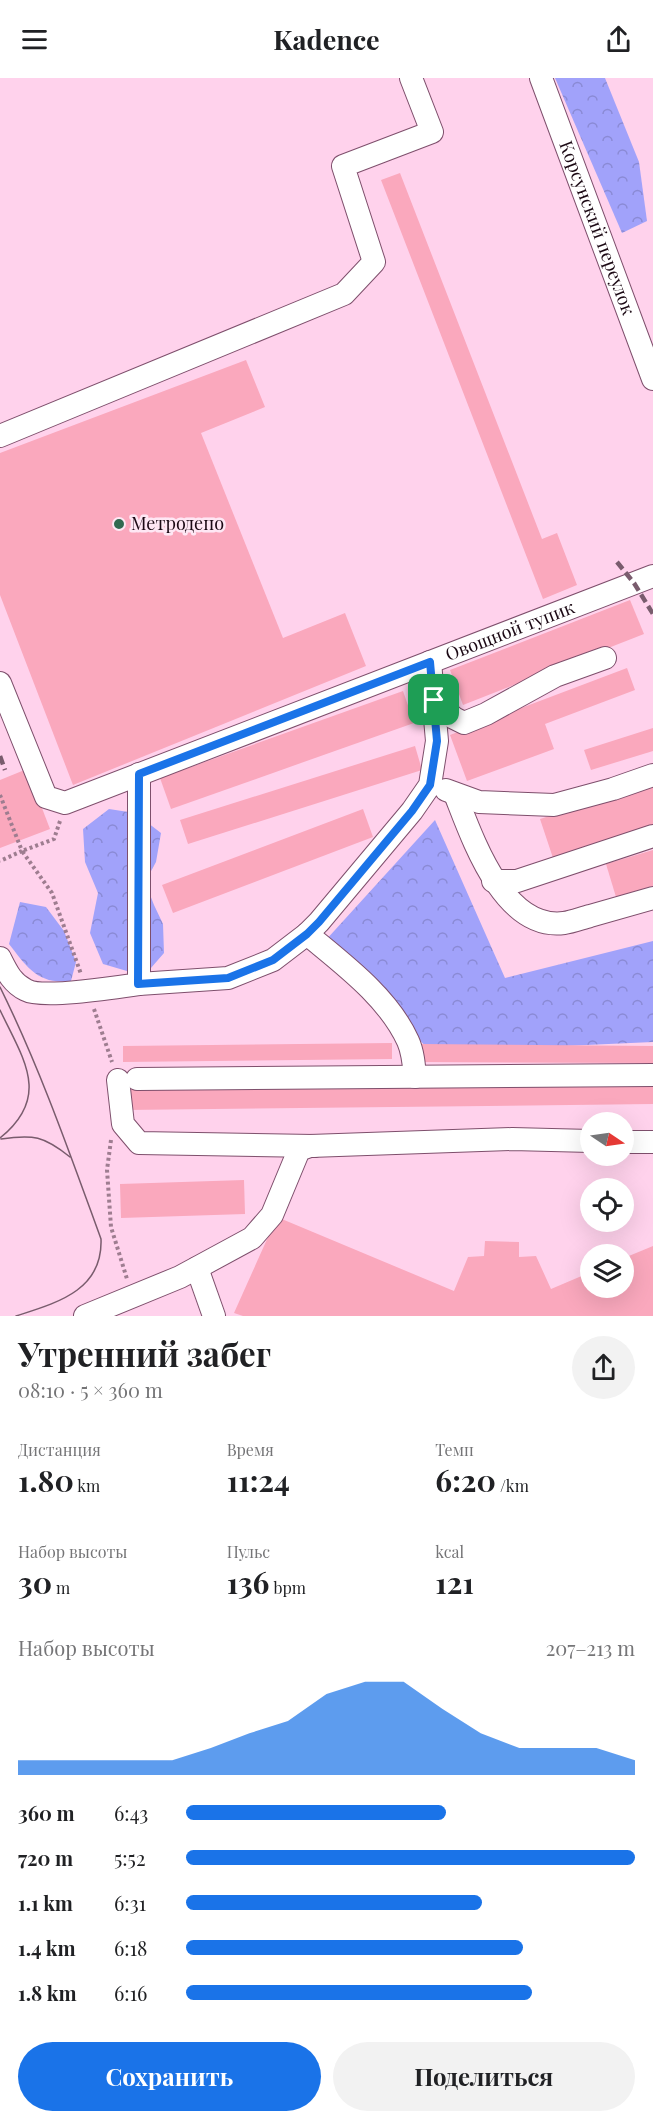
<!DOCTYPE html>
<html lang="ru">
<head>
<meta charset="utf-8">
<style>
  :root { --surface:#fff; --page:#f2f2f2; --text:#202124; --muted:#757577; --accent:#1a73e8 }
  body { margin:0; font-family:"Playfair Display",serif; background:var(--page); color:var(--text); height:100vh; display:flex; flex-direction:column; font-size:22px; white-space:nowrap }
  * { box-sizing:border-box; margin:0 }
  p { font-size:20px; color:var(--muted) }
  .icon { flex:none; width:33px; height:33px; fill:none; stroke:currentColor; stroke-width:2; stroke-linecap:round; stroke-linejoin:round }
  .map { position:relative; height:1238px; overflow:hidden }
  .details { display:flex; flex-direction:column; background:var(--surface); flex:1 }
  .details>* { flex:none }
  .needle { width:39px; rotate:103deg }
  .tools { position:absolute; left:580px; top:1034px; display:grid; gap:12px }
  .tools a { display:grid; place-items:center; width:54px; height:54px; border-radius:50%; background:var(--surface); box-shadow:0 6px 24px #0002; font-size:30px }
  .pin { position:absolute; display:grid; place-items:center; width:51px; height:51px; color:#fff; margin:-26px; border-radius:12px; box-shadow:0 3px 9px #0006 }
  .round { display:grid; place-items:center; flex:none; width:63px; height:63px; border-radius:32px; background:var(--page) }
  .headline { display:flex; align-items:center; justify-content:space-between; height:102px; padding:0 18px }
  h1 { font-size:33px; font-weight:700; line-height:45px }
  .stats { display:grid; grid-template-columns:repeat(3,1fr); gap:9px; height:102px; padding:6px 18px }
  .stats div { display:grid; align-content:center }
  .stats b { font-size:30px; font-weight:700 }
  .stats small { font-size:16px; font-weight:400 }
  .stats p { font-size:16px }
  .chart { height:168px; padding:12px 18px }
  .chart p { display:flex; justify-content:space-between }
  .chart svg { width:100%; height:108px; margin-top:6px; fill:var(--accent); opacity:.7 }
  .cta { display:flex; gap:12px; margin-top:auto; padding:12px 18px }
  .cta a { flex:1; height:69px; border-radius:36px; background:var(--accent); color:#fff; font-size:24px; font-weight:700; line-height:69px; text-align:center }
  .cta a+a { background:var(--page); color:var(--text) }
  ul { padding:0 18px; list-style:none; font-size:20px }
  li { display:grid; grid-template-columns:96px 72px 1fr; align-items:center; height:45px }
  li i { height:15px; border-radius:8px; background:var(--accent) }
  header { display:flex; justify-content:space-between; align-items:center; height:78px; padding:0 18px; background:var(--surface); font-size:27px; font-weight:700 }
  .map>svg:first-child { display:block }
  .forest { fill:url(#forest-crowns) }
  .building { fill:#faa8bd }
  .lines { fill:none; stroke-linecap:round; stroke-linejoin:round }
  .minor-casing { stroke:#7e4f6c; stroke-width:24 }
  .path { stroke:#9e7d90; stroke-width:4; stroke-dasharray:3 3; stroke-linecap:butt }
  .minor { stroke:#fff; stroke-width:22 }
  .tram { stroke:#795c6d; stroke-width:1.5 }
  .rail { stroke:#795c6d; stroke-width:4.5; stroke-dasharray:9 4.5; stroke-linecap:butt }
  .route-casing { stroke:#fff; stroke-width:12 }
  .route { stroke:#1a73e8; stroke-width:8 }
  .poi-dot { fill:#326a51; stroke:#fee7f4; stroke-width:2 }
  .labels { text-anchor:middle; stroke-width:5; stroke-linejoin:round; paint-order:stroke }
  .street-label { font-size:18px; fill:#1b0914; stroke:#fee7f4 }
  .poi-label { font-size:18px; fill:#1b0914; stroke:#fee7f4; text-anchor:start }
</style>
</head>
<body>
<header><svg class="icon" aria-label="menu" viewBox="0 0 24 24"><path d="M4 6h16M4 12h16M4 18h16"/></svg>Kadence<svg class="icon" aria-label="share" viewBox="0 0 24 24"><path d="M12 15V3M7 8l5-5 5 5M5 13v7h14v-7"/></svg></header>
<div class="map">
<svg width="653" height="1238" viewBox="0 0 653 1238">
  <defs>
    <pattern id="forest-crowns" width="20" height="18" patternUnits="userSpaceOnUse" patternTransform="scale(1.5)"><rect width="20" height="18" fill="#a1a2fa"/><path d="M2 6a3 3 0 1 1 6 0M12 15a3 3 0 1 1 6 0" fill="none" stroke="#8a8ad5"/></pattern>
  </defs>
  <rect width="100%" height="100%" fill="#ffd2ec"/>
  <!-- forest -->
  <g class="forest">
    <polygon points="555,0 605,0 639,84 647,143 622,155"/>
    <polygon points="109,731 135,735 161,755 156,784 145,804 154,827 163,846 164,875 144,898 103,886 90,855 98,815 85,784 83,751"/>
    <polygon points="435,742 505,900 653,863 653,964 431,974 325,863"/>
    <path d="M 20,824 L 46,829 L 64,853 L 76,884 L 71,903 C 38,907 27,889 9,866 Z"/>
  </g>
  <!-- building -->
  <g class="building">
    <polygon points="400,95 542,461 557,455 577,507 543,521 381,102"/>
    <polygon points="246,282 265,329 201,355 283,560 345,535 366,588 73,707 0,517 0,375"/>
    <polygon points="630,522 644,556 463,627 450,592"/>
    <polygon points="627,590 635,612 545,646 554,671 467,703 450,657"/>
    <polygon points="403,613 414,645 171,731 160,700"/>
    <polygon points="653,650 653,673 591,692 584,672"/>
    <polygon points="415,668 422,692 188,766 180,742"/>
    <polygon points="27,691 50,751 0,770 0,702"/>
    <polygon points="653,705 653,751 554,783 540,741"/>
    <polygon points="363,731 373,759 173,835 162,807"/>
    <polygon points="653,772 653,808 616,819 606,786"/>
    <polygon points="392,965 392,981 123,984 123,968"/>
    <polygon points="421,966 653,968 653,985 420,984"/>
    <polygon points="653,1005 653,1026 126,1032 126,1011"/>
    <polygon points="244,1102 245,1136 121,1140 120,1106"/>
    <polygon points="277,1139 454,1213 468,1179 484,1178 485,1163 519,1164 519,1179 536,1178 551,1211 591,1194 591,1209 624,1209 624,1180 653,1168 653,1238 243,1238 234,1235"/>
  </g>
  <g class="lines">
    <defs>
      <g id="minor">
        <path id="s1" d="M 541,0 L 653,301"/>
        <polyline points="0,358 344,216 374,184 343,88 432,54 411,0"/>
        <path id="s2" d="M 0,605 L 46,719 L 65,725 L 653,498"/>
        <polyline points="434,623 454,640 464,645 486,636 555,598 605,580"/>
        <polyline points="446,712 479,724 554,727 613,711 653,697"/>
        <path d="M 455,716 C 472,759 503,853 564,845 C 572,844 582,840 590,838 C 611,832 632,826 653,820"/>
        <polyline points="493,803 517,803 653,758"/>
        <path d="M 307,856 C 343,886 388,919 408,963 C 413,974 414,987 415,999"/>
        <path d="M 0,880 C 7,894 12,905 26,912 C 42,921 118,909 139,906 L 139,696"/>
        <polyline points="139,906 228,900 273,882 307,856 319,844 412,733 430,707 437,663 430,584"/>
        <polyline points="137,1001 653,997"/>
        <polyline points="118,1002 123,1046 139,1065 314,1068"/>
        <polyline points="624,1064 653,1064"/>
        <polyline points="197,1190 214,1238"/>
        <polyline points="85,1238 180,1199 252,1160 272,1137 299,1072 310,1068 512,1061 591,1063"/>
      </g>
    </defs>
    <!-- minor casing -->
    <use href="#minor" class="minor-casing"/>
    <!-- path -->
    <g class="path">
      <polyline points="0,717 22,773 0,783"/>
      <polyline points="60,743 54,761 22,773 52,815 81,896"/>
      <polyline points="94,931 112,984"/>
      <polyline points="111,1062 107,1092 111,1149 127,1201"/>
    </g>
    <!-- minor -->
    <use href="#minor" class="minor"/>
    <!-- tram -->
    <g class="tram">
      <path d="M 0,909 C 40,990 70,1076 101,1161 C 103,1213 56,1225 16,1238"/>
      <path d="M 0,932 C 23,981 52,1018 0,1060"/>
      <path d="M 1,1061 C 33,1056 44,1058 70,1079"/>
    </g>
    <!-- rail -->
    <g class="rail">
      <polyline points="617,484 634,505 653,536"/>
      <polyline points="0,678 5,692"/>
    </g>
  </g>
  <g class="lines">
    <defs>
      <polygon id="route" points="430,584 437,663 430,707 412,733 319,844 307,856 273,882 228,900 138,906 139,696"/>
    </defs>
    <!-- route casing -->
    <use href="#route" class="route-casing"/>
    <!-- route -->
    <use href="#route" class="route"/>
  </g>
  <!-- markers -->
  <circle class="poi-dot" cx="119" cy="446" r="6"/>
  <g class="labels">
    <!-- street labels -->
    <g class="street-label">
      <text dy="6" stroke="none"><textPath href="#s1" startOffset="160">Корсунский переулок</textPath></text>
      <text dy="6" stroke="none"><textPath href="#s2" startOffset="620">Овощной тупик</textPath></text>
    </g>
    <!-- poi labels -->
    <g class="poi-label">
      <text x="131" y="452">Метродепо</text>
    </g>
  </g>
</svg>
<div class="tools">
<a><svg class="needle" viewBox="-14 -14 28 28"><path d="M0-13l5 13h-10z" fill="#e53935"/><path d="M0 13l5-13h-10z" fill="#757577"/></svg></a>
<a><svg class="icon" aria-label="locate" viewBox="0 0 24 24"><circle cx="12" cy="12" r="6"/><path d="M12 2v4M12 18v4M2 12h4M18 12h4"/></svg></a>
<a><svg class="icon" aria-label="layers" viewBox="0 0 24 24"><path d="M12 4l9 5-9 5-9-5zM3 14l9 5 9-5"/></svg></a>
</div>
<div class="pin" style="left:434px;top:622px;background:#1e9e55"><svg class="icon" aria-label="arrive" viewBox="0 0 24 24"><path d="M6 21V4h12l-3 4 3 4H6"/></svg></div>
</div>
<section class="details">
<div class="headline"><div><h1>Утренний забег</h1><p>08:10 · 5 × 360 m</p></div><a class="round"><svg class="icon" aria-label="share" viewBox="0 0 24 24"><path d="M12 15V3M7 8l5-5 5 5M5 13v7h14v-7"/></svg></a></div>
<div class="stats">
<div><p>Дистанция</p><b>1.80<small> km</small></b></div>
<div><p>Время</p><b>11:24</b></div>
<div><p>Темп</p><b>6:20<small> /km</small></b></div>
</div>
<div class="stats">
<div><p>Набор высоты</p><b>30<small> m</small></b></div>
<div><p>Пульс</p><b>136<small> bpm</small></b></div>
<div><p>kcal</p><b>121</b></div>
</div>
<div class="chart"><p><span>Набор высоты</span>207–213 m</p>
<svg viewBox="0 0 160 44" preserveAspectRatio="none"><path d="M0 44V38L10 38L20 38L30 38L40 38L50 33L60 27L70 22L80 11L90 6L100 6L110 17L120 27L130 33L140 33L150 33L160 38V44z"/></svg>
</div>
<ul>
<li><b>360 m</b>6:43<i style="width:58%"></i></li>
<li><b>720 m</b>5:52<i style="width:100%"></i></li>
<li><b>1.1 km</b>6:31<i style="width:66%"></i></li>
<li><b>1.4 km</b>6:18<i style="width:75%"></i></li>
<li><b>1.8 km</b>6:16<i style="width:77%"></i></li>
</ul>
<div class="cta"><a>Сохранить</a><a>Поделиться</a></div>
</section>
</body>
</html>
